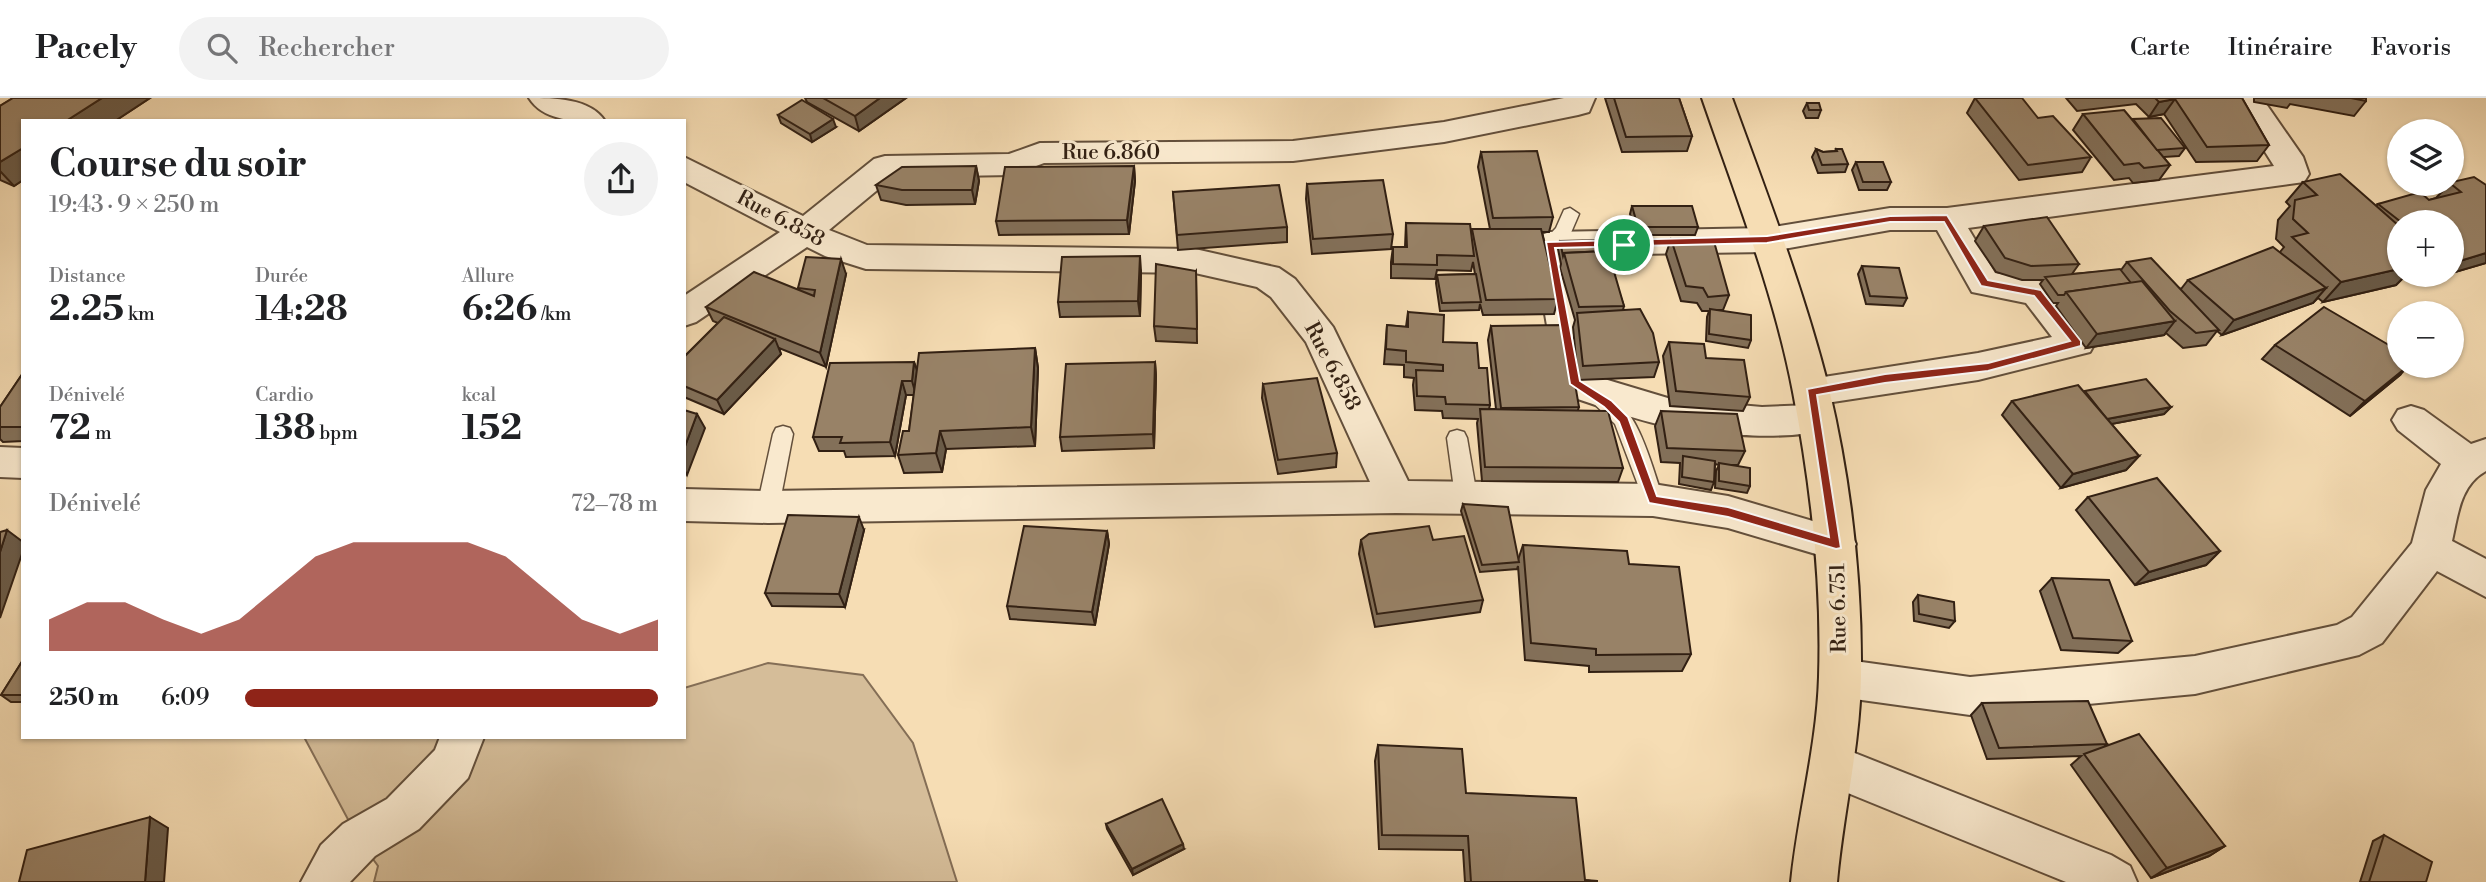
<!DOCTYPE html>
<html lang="fr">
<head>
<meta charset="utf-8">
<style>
  :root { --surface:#fff; --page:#f2f2f2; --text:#202124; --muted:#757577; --line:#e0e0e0; --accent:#8f2418 }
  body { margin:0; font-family:"Libre Bodoni",serif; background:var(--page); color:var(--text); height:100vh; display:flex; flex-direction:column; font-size:26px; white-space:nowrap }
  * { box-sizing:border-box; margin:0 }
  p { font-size:23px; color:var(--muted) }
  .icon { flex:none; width:38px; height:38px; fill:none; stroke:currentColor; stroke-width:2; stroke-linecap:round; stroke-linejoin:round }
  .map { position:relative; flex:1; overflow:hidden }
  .details { position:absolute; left:21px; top:21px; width:665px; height:620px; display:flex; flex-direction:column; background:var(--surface); border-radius:0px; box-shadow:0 2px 5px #0004 }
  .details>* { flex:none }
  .buttons { position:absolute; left:2387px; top:21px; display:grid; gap:14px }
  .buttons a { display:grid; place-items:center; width:77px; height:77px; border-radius:50%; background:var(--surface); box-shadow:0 2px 5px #0004; font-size:35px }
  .pin { position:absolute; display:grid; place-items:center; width:60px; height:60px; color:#fff; margin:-30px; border:4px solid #fff; border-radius:50%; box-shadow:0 2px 7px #0007 }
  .round { display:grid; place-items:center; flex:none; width:74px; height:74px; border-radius:37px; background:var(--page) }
  .overview { display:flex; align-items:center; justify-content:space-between; height:119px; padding:0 28px }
  h1 { font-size:38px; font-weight:800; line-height:52px }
  .figures { display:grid; grid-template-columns:repeat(3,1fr); gap:10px; height:119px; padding:7px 28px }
  .figures div { display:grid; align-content:center }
  .figures b { font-size:35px; font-weight:800 }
  .figures small { font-size:19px; font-weight:400 }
  .figures p { font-size:19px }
  .chart { height:196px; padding:14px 28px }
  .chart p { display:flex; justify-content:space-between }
  .chart svg { width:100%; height:126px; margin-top:7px; fill:var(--accent); opacity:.7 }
  ul { padding:0 28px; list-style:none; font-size:23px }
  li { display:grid; grid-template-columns:112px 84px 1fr; align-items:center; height:52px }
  li i { height:18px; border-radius:9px; background:var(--accent) }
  header { display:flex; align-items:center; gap:42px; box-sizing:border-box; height:98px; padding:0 35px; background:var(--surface); border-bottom:2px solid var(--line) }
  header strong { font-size:33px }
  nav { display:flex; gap:38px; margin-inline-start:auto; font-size:24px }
  .search { width:490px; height:63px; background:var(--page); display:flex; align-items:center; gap:18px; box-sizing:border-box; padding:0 24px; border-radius:38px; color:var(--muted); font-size:26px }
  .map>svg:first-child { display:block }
  .green { fill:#d5bd99; stroke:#846e56; stroke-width:2 }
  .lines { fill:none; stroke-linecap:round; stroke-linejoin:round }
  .service-casing { stroke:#634f3b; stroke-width:3 }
  .minor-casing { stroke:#634f3b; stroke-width:4 }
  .primary-casing { stroke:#322013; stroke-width:4 }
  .service { fill:#f9e9ce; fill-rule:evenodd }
  .minor { fill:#f9e9ce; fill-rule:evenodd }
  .primary { fill:#f6ddb4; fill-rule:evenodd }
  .wall { fill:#837059; stroke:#322013; stroke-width:2 }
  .shaded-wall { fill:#6a5b48; stroke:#322013; stroke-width:2 }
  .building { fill:#988267; stroke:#322013; stroke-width:2 }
  .route { fill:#8f2418; stroke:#fff; stroke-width:2; fill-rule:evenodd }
  .labels { text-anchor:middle; stroke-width:6; stroke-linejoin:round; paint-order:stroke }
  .street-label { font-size:21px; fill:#322013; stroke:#f9e9ce }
</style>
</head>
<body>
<header>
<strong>Pacely</strong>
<div class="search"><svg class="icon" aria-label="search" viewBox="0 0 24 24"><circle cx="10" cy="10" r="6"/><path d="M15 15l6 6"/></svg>Rechercher</div>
<nav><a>Carte</a><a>Itinéraire</a><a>Favoris</a></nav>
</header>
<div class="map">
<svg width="2486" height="784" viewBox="0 0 2486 784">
  <rect width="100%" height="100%" fill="#f6ddb4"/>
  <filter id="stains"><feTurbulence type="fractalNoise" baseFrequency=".00286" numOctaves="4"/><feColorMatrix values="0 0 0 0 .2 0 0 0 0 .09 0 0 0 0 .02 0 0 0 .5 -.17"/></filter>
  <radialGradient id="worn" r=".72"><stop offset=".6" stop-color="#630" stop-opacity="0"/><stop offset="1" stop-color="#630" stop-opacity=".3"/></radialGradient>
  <!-- green -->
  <polygon class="green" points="768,565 863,577 913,645 957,784 374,784 378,768 359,742 304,639 684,639 684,590"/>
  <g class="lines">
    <defs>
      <g id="service">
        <polygon points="1570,110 1579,116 1570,137 1556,151 1544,151 1541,146 1556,130 1564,112"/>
        <path d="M 1594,288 C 1639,303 1649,363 1664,402 L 1660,408 L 1653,411 L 1646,408 L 1615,326 L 1584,296 L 1587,291 Z"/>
        <polygon points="783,328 790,330 793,336 779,409 775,415 768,418 761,415 757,409 773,336 776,330"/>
        <polygon points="1457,332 1464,334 1467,340 1477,398 1473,404 1466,407 1459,404 1455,398 1447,340 1450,334"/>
      </g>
      <g id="minor">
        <path d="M 529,0 C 554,0 590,0 605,23 C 579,23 545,25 529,0 Z"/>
        <polygon points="1564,0 1595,0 1589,14 1578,17 1444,44 1293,63 1044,65 1013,77 893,79 829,132 867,147 1195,151 1279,170 1295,181 1333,229 1408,383 1653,386 1728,398 1850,434 1856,446 1850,458 1836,462 1728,430 1653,418 1396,415 768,425 684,423 684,391 768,393 1370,384 1306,244 1271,199 1257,189 1195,175 866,171 825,158 807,149 696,224 684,228 684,198 780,134 684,84 684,59 803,118 874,61 885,58 1009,56 1040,45 1293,43 1444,24"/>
        <path d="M 2231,0 L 2262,0 L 2303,59 L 2309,76 L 2304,84 L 1968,130 L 1995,175 L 2049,185 L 2090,236 L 2095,245 L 2090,254 L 1978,282 L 1813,307 L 1827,311 L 1833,321 L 1827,331 C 1790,343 1710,337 1671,329 C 1634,322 1598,307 1562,296 L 1557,286 L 1533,146 L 1538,138 L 1550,134 L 1767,130 L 1890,110 L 1947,110 L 2274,68 ZM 1890,132 L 1937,132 L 1972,194 L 2026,205 L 2052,239 L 1978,255 L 1798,283 L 1793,293 L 1798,303 L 1810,307 L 1762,309 L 1671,301 L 1591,277 L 1569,157 L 1767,154 Z"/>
        <path d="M 2411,308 L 2424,312 L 2471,346 L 2486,341 L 2486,373 C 2460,387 2458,417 2452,443 L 2486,461 L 2486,499 L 2437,473 L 2382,545 L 2359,557 L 2195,596 L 1970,617 L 1840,599 L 1825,593 L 1819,580 L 1825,567 L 1840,561 L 1970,579 L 2195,558 L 2337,527 L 2352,519 L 2412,445 L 2426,392 L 2441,366 L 2398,332 L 2392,322 L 2398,312 Z"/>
        <polygon points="0,349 23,350 23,380 0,379"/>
        <polygon points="440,639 484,639 468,680 419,731 375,758 350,784 301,784 321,747 343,726 387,701 435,652"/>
        <polygon points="1832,646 2111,757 2130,768 2137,784 2066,784 1816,682 1810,667 1816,652"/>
      </g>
      <path id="primary" d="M 1702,0 L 1732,0 C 1767,96 1804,192 1829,291 C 1851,384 1862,484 1861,579 C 1860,648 1843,716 1837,784 L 1791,784 C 1798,715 1817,648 1819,579 C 1822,484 1811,388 1793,294 C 1774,194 1735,96 1702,0 Z"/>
    </defs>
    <!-- service casing -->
    <use href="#service" class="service-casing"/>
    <!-- minor casing -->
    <use href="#minor" class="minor-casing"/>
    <!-- primary casing -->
    <use href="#primary" class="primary-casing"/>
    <!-- service -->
    <use href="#service" class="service"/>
    <!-- minor -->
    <use href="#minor" class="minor"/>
    <!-- primary -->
    <use href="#primary" class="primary"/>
  </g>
  <!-- wall -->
  <g class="wall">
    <polygon points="13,0 150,0 115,23 23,23 23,82 14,88 0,82 0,8"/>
    <polygon points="805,0 906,0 859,33 807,4"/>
    <polygon points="1605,0 1679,0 1692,38 1687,53 1622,54"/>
    <polygon points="1975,0 2038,20 2091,59 2082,74 2019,82 1967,15"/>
    <polygon points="2066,0 2242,0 2269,47 2257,63 2196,64 2164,16 2149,19 2136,6 2077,13"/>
    <polygon points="2254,0 2366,0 2366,3 2354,18 2290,6 2287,10 2254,4"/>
    <polygon points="1807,5 1821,12 1818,20 1806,20 1803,13"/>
    <polygon points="2083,16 2132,22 2185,50 2179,58 2163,59 2170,67 2159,82 2133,85 2129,80 2114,82 2073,32"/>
    <polygon points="778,17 836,29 812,44 781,25"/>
    <polygon points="1816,51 1823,54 1835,53 1836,51 1848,66 1845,74 1818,75 1812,59"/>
    <polygon points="1481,54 1553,119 1549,134 1542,134 1558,201 1554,216 1483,217 1480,206 1479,212 1440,213 1436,185 1437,177 1475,176 1473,164 1471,173 1437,172 1435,181 1391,180 1391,164 1393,149 1405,149 1406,125 1471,134 1472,131 1490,131 1478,69"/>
    <polygon points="1856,64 1891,84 1887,92 1859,92 1852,72"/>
    <polygon points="976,68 979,83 975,106 906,107 881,102 876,87"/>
    <polygon points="1134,68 1135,83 1129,136 999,137 996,123"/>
    <polygon points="2303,84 2376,108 2378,106 2429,102 2436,100 2449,86 2486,87 2486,165 2452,175 2452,124 2399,124 2399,177 2406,177 2396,187 2323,204 2318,200 2313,205 2222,237 2217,233 2206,247 2183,250 2166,235 2164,237 2086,250 2056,208 2058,205 2053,205 2040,186 2043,182 2022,182 1996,174 1975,143 1984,128 2079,166 2072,176 2121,172 2127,164 2181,191 2188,182 2280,154 2284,149 2276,141 2278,122 2290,108 2286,104"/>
    <polygon points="1307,86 1393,136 1391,151 1312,156 1306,101"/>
    <polygon points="1173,94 1287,129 1287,144 1178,152"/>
    <polygon points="1632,108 1698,129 1695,137 1635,137 1630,116"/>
    <polygon points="1671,141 1729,197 1723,212 1717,212 1751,242 1748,250 1706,243 1707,219 1709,213 1702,213 1697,205 1681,203 1666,156"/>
    <polygon points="1560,143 1605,153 1624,208 1623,212 1659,264 1654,279 1578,282 1573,229 1575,222 1560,170 1561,166 1558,151"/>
    <polygon points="1862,168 1907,200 1903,208 1866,206 1858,176"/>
    <polygon points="1141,173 1140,218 1060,219 1058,204"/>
    <polygon points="1196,173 1197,245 1156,243 1154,228"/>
    <polygon points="846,176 826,269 779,250 781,256 724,316 684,299 684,259 718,225 713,223 706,209 798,191 798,190"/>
    <polygon points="1408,214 1443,244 1479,270 1490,307 1489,311 1496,311 1488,242 1491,228 1579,309 1578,312 1623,370 1618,384 1482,383 1477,325 1478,321 1443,320 1442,313 1415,312 1413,287 1414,280 1404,279 1404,267 1384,266 1387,227 1406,229"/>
    <polygon points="1669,244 1706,260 1750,299 1743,313 1670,308 1663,258"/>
    <polygon points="2275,247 2400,277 2350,318 2262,261"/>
    <polygon points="1035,250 1038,270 1035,348 946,351 942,374 904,375 898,357 909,333 914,297 906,297 895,358 846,359 844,353 819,353 813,339 914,264 917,272"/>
    <polygon points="1155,264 1156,278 1154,350 1062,353 1060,339"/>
    <polygon points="23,275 23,343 3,344 0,341 0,309"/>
    <polygon points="1263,286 1337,355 1336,369 1278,376 1262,300"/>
    <polygon points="2085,293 2171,309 2164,316 2111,326 2139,358 2126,372 2061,390 2002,317 2012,303 2084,294"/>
    <polygon points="1661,313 1745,353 1738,367 1728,367 1750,388 1747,395 1715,390 1716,373 1719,367 1715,366 1714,384 1711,392 1679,386 1680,365 1661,364 1655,328"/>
    <polygon points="2088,399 2220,453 2206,467 2135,487 2076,412"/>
    <polygon points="1463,406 1518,462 1523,447 1629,466 1691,556 1682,573 1589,574 1589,568 1525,562 1518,468 1517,471 1480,474 1461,413"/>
    <polygon points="864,432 845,509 772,508 765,495"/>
    <polygon points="1107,433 1109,446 1095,527 1010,521 1007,508"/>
    <polygon points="1361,442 1433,442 1483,502 1480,514 1375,529 1359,456"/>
    <polygon points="2052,480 2132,543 2118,555 2061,552 2040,493"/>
    <polygon points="1918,497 1955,523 1949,530 1914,523 1913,504"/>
    <polygon points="23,562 23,604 11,604 1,597"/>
    <polygon points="1982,605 2107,646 2105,648 2225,748 2209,758 2151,780 2071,667 2081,658 1987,661 1971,617"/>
    <polygon points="1378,647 1466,695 1585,782 1597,784 1465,784 1463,752 1379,751 1375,663"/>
    <polygon points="1106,726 1184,751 1133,777 1107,731"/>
    <polygon points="2384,737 2426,784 2360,784 2373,743"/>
  </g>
  <!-- shaded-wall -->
  <g class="shaded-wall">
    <polygon points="102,0 150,0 115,23 66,23"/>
    <polygon points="880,0 906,0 859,33 855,18"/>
    <polygon points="2175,1 2164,16 2149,19 2159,4"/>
    <polygon points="833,21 836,29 812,44 810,36"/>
    <polygon points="23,50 23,82 14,88 0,73 0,64"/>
    <polygon points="976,68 979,83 975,106 972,92"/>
    <polygon points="1134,68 1135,83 1129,136 1127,122"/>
    <polygon points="2486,155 2486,165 2452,175 2452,166 2453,165"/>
    <polygon points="1140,158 1141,173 1140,218 1138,203"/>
    <polygon points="841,161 846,176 826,269 820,255"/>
    <polygon points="2399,171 2399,177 2406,177 2396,187 2323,204 2341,184"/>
    <polygon points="2326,190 2313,205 2222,237 2234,222"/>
    <polygon points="2175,223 2164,237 2086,250 2097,236"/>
    <polygon points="775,241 781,256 724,316 717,302"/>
    <polygon points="1035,250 1038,270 1035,348 1031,329"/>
    <polygon points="914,264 919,278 916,297 912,283"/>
    <polygon points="1155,264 1156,278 1154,350 1153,336"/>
    <polygon points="2408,268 2400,277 2350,318 2365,303"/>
    <polygon points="902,283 906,297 895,358 890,344"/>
    <polygon points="2171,309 2164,316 2101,328 2107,321"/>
    <polygon points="697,316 705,330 687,377 684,371 684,351"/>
    <polygon points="940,333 946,351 942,374 936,355"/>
    <polygon points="2139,358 2126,372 2061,390 2073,376"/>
    <polygon points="859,419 864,432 845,509 839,496"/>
    <polygon points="7,432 23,444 23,453 0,520 0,454"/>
    <polygon points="1107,433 1109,446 1095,527 1092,514"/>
    <polygon points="2220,453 2206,467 2135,487 2149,474"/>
    <polygon points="150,719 168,730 164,784 145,784"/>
    <polygon points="1183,746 1184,751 1133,777 1132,771"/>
    <polygon points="2225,748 2209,758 2151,780 2167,770"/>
  </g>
  <!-- building -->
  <g class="building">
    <polygon points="13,0 102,0 66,23 23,23 23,50 0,64 0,8"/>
    <polygon points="823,0 880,0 855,18"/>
    <polygon points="1614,0 1679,0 1692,38 1626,39"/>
    <polygon points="1975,0 2022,0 2038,20 2053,18 2091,59 2028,67"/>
    <polygon points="2155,0 2242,0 2269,47 2207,49 2175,1 2159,4"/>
    <polygon points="2351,0 2366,0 2366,3"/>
    <polygon points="802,2 833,21 810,36 778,17"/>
    <polygon points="1807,5 1819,5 1821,12 1809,12"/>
    <polygon points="2124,12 2170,67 2144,70 2139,65 2124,67 2083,16"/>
    <polygon points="2161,20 2185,50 2157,52 2133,21"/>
    <polygon points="1816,51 1823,54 1837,53 1836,51 1842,51 1848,66 1822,67"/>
    <polygon points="1537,53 1553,119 1493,120 1481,54"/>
    <polygon points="1856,64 1883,64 1891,84 1863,84"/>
    <polygon points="976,68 972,92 902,92 876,87 902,69"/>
    <polygon points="1134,68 1127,122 996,123 1005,69"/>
    <polygon points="2340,76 2399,128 2399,171 2341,184 2292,139 2308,135 2293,121 2295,102 2317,97 2303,84"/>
    <polygon points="2474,79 2486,87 2486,155 2453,165 2452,164 2452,124 2401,124 2378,106 2420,94 2429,102 2461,94 2451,86 2452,84"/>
    <polygon points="1383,82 1393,136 1313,141 1307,86"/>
    <polygon points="1279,87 1287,129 1177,137 1173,94"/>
    <polygon points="1632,108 1692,108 1698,129 1638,129"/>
    <polygon points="2047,119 2079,166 2031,168 2005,160 1984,128"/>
    <polygon points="1406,125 1470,126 1474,158 1437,157 1437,167 1393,166 1393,149 1407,149"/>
    <polygon points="1472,131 1541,131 1558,201 1486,202"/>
    <polygon points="1713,140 1729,197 1708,199 1703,190 1686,188 1671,141"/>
    <polygon points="1602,142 1605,153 1564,155 1563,158 1560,143"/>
    <polygon points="2273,149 2326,190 2234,222 2188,182"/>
    <polygon points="1608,153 1624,208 1579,209 1564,155"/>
    <polygon points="1140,158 1138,203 1058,204 1062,159"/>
    <polygon points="806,159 841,161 820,255 706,209 754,174 814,198 815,192 798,190"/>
    <polygon points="2151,160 2219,232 2196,235 2170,213 2127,164"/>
    <polygon points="1156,166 1196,173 1197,231 1154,228"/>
    <polygon points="1862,168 1899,170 1907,200 1870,198"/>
    <polygon points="2120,171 2131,185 2066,194 2064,197 2058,197 2045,179"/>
    <polygon points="1476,176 1481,204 1442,205 1437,177"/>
    <polygon points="2142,183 2175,223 2097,236 2066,194"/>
    <polygon points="2324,209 2399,253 2399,268 2408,268 2365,303 2275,247"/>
    <polygon points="1640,211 1653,235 1659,264 1583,268 1577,215"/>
    <polygon points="1710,211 1751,217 1751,242 1709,236"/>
    <polygon points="1408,214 1444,217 1443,244 1477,245 1479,270 1487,270 1490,307 1446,306 1445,299 1417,298 1416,272 1443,273 1443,267 1406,264 1406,253 1386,251 1387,227 1408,229"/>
    <polygon points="724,219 775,241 717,302 684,288 684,259"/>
    <polygon points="1565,227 1579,309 1501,310 1491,228"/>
    <polygon points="1669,244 1704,246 1706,260 1744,262 1750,299 1676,293"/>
    <polygon points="1035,250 1031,329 940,333 936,355 898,357 903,333 909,333 919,255"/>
    <polygon points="914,264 912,283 902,283 890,344 840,345 842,339 813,339 830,265"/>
    <polygon points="1155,264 1153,336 1060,339 1066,266"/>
    <polygon points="23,275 23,329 0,329 0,309"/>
    <polygon points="1317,280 1337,355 1278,362 1263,286"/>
    <polygon points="2146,281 2171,309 2107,321 2085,293"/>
    <polygon points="2078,287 2139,358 2073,376 2012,303"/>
    <polygon points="1480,311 1608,313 1623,370 1485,369"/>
    <polygon points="684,312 697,316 684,351"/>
    <polygon points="1661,313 1737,316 1745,353 1667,350"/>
    <polygon points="1683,358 1715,363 1714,384 1682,379"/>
    <polygon points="1719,365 1750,370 1750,388 1719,383"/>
    <polygon points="2157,380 2220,453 2149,474 2088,399"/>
    <polygon points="1463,406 1508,409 1519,464 1482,467"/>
    <polygon points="788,417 859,419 839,496 765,495"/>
    <polygon points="1024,428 1107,433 1092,514 1007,508"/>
    <polygon points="1429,428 1433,442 1464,438 1483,502 1377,516 1361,442 1369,436"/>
    <polygon points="7,432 0,454 0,434"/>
    <polygon points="1523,447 1627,453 1629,466 1679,469 1691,556 1596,557 1596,551 1531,545"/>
    <polygon points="2052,480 2109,482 2132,543 2073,540"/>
    <polygon points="1918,497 1954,504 1955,523 1919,516"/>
    <polygon points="23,562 23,597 1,597"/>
    <polygon points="2088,603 2107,646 1999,650 1982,605"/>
    <polygon points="2139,636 2225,748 2167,770 2084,656"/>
    <polygon points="1378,647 1462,651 1466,695 1576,700 1585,782 1597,783 1597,784 1471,784 1468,738 1382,737"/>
    <polygon points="1162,701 1183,746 1132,771 1106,726"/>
    <polygon points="150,719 145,784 19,784 27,752"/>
    <polygon points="2384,737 2432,764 2426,784 2369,784"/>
  </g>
  <!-- route -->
  <path class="route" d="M 1947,117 L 1988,182 L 2041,192 L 2081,243 L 2081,248 L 1988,273 L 1885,285 L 1817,297 L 1841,450 L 1836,451 L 1728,419 L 1649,405 L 1619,324 L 1604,309 L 1570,286 L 1546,144 L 1767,138 L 1890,118 ZM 1890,124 L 1944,124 L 1981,188 L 2034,198 L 2070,243 L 1988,265 L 1885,276 L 1807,291 L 1829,439 L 1728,409 L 1657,398 L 1628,319 L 1612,303 L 1580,283 L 1555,150 L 1767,145 Z"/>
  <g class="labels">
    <!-- street labels -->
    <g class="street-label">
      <text x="1111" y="61">Rue 6.860</text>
      <text transform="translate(781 120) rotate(28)" y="7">Rue 6.858</text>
      <text transform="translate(1333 268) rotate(62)" y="7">Rue 6.858</text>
      <text transform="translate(1838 510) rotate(-91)" y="7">Rue 6.751</text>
    </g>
  </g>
  <rect width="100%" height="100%" filter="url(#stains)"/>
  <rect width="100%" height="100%" fill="url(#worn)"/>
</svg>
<div class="buttons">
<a><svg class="icon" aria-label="layers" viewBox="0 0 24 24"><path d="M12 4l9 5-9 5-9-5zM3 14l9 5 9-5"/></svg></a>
<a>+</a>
<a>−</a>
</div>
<div class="pin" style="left:1624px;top:147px;background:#1e9e55"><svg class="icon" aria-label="arrive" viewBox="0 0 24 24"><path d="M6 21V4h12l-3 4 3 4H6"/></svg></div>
<section class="details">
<div class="overview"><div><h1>Course du soir</h1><p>19:43 · 9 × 250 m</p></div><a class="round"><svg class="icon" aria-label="share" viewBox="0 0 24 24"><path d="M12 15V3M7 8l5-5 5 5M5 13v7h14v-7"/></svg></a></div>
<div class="figures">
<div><p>Distance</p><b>2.25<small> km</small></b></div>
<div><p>Durée</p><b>14:28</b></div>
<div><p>Allure</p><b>6:26<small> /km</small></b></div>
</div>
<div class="figures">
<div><p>Dénivelé</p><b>72<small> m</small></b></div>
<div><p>Cardio</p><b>138<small> bpm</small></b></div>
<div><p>kcal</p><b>152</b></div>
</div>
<div class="chart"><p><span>Dénivelé</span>72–78 m</p>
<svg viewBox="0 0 160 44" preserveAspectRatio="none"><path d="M0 44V33L10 27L20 27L30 33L40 38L50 33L60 22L70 11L80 6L90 6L100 6L110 6L120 11L130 22L140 33L150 38L160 33V44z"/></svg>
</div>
<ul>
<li><b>250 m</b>6:09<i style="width:100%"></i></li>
</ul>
</section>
</div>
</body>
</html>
